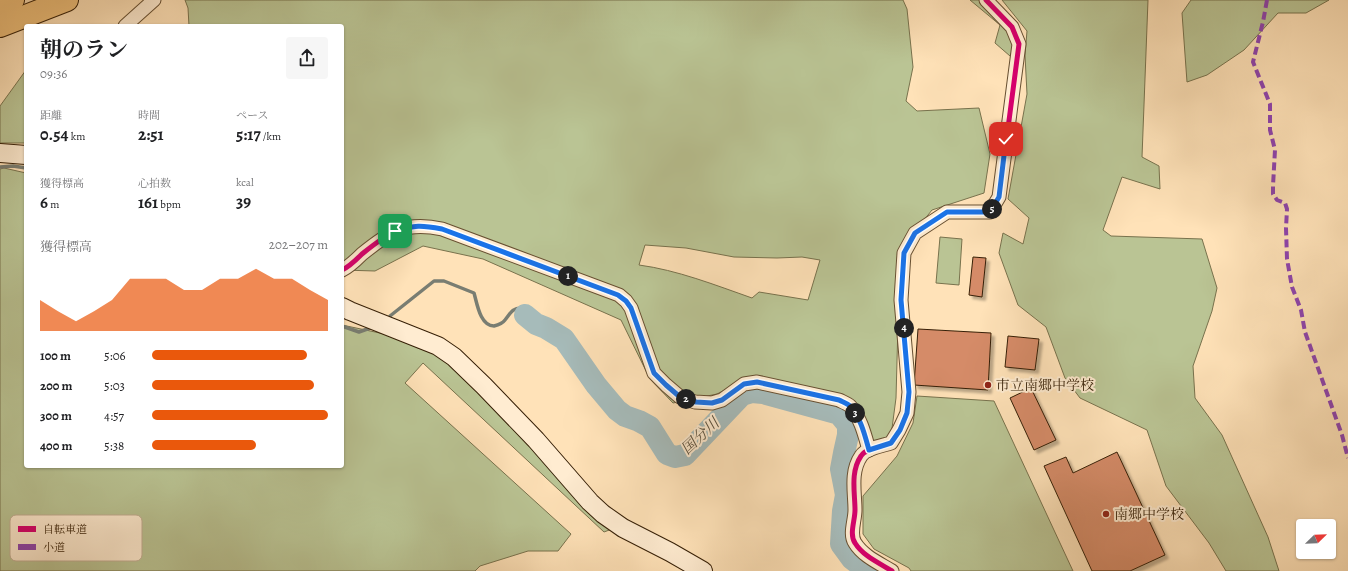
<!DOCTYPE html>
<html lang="ja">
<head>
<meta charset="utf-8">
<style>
  :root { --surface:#fff; --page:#f6f6f6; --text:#202124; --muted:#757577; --accent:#ea580c }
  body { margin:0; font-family:Alegreya,"Noto Serif JP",serif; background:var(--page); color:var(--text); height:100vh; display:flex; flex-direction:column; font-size:15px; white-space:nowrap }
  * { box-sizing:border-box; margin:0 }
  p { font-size:13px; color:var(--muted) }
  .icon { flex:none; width:22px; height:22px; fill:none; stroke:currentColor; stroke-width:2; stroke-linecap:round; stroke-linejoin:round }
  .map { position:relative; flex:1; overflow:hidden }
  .panel { position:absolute; left:24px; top:24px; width:320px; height:444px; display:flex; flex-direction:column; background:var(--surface); border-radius:4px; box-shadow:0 1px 3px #0004 }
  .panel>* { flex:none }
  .needle { width:26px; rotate:67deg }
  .tools { position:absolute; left:1296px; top:519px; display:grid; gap:8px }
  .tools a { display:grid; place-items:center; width:40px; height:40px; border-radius:4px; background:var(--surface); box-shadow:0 1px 3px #0004; font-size:20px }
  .pin { position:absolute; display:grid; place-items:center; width:34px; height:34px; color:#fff; margin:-17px; border-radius:8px; box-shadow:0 2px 6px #0006 }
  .km { position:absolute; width:20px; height:20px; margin:-10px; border-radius:50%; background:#222; color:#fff; font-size:11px; line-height:20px; text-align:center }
  .round { display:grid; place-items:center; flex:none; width:42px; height:42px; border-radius:4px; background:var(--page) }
  .summary { display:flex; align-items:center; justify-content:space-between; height:68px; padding:0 16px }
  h1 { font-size:22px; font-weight:700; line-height:30px }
  .stats { display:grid; grid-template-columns:repeat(3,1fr); gap:6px; height:68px; padding:4px 16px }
  .stats div { display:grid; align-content:center }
  .stats b { font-size:17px; font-weight:700 }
  .stats small { font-size:11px; font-weight:400 }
  .stats p { font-size:11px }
  .chart { height:112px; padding:8px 16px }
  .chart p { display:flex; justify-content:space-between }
  .chart svg { width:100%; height:72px; margin-top:4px; fill:var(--accent); opacity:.7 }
  ul { padding:0 16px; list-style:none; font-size:13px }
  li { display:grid; grid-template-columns:64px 48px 1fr; align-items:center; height:30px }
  li i { height:10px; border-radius:5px; background:var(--accent) }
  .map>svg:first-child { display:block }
  .green { fill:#bac494; stroke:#78724d; fill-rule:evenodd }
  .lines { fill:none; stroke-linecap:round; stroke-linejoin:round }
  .stream { stroke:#797d72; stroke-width:3.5 }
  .river { stroke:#a6bbba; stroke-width:22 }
  .building { fill:#d58b67; stroke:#361f06; filter:url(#shadow) }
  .street-casing { stroke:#685032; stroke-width:15 }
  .secondary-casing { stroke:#361f06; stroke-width:20 }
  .highway-casing { stroke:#361f06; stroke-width:24 }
  .street { stroke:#ffecd1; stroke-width:13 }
  .secondary { stroke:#ffecd1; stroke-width:18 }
  .highway { stroke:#f0c17c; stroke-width:22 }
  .quiet { stroke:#8e44ad; stroke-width:4; stroke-dasharray:8 4; stroke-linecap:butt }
  .cycleway-casing { stroke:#ffecd1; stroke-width:8 }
  .cycleway { stroke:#d6006c; stroke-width:5 }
  .route-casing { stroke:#fff; stroke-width:8 }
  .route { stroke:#1a73e8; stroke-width:5 }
  .poi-dot { fill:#8f2418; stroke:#ffecd1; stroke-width:1.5 }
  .labels { text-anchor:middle; stroke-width:4; stroke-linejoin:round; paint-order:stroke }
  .poi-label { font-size:14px; fill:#361f06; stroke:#ffecd1; text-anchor:start }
  .water-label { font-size:15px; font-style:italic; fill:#584e3c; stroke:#ffecd1 }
  .key { fill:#ffecd1; stroke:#c3ae94; stroke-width:1 }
  .key-label { font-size:11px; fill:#361f06 }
</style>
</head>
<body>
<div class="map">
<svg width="1348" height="571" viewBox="0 0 1348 571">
  <defs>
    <filter id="shadow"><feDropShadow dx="3.5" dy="3.5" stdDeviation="1" flood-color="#0004"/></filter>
  </defs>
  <rect width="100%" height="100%" fill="#ffe2b8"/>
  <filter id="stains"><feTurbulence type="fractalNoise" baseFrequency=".005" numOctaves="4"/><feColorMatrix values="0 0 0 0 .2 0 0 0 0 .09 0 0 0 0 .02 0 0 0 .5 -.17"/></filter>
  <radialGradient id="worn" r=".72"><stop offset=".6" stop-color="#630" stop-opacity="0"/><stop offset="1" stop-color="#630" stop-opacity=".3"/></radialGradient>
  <!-- green -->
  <g class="green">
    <path d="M 185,0 L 903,0 L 907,9 L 913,67 L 906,101 L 917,111 L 979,108 L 990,154 L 984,193 L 932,210 L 900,250 L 896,398 L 891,436 L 874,441 L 868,438 L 851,403 L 750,377 L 717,394 L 673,403 L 650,379 L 621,320 L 483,259 L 423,246 L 375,271 L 342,270 L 342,26 L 189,26 L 188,8 ZM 645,245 L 686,248 L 734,257 L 777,258 L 802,257 L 820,260 L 808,300 L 759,292 L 752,298 C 715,285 677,270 639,265 Z"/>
    <polygon points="970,0 980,0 1009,29 1014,47 1010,56 995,43 1000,25"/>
    <polygon points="1002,0 1148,0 1142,157 1159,166 1160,189 1122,177 1103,230 1111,236 1202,239 1217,288 1212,311 1193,366 1195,398 1222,435 1268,537 1279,571 1226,571 1209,543 1166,486 1147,430 1080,398 1065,378 1046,327 1018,305 999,253 1003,233 1023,244 1029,218 1008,199 1027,94 1025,55 1027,31"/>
    <polygon points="1191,0 1329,0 1306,13 1278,13 1244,50 1207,75 1187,82 1182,13"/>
    <polygon points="26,70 26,143 0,143 0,106"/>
    <polygon points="4,168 26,173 26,466 342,466 342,325 408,339 439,352 612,529 604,532 423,363 405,383 571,534 558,551 528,551 480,566 475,571 0,571 0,169"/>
    <polygon points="940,237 962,239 959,285 936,283"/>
    <polygon points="917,396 994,401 1073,571 911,571 909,568 874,549 863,534 863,496 897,456 913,423"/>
  </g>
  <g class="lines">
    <!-- stream -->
    <g class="stream">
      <polyline points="0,167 13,166 26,168"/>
      <path d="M 390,316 L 434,281 L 444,281 L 474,293 C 477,303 480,326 494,326 C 498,325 502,324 505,320 C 510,314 512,308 521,308 L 525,315"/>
      <polyline points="342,326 359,332 370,328"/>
    </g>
    <!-- river -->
    <polyline class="river" points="525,315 536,324 546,328 564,339 596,385 617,410 625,416 639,421 650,427 667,454 675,457 685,455 742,395 752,392 763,393 839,414 848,425 848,435 844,453 841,469 846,495 843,511 841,544 852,559 868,571"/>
  </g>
  <!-- building -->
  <g class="building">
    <polygon points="973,257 986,258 982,297 969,295"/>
    <polygon points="918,329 991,333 988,390 914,385"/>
    <polygon points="1008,336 1039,339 1035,370 1005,367"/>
    <polygon points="1031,388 1056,440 1034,450 1010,398"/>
    <polygon points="1117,452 1165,555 1130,571 1092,571 1044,466 1066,457 1073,473"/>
  </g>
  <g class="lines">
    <defs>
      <g id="street">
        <polyline points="125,26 154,0"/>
        <path d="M 342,270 C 349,267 356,260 362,254 C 389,232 405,221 442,229 L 619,295 L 626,301 L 631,308 L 654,373 L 666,385 L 680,397 L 695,402 L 712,403 L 722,400 L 744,384 L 757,382 L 839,400 C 843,402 848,404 850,406 C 861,418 865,436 869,450"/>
        <path d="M 892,571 C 879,563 863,556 855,543 C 849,534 855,521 855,510 C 855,493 850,472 861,456 C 866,448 882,446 891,443 L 899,430 L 907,413 L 909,392 L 901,300 L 904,253 L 915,233 L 947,212 L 990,212 L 999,197 L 1019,44 L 1012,27 L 986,0"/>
      </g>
      <g id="secondary">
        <polyline points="0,153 26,155"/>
        <polyline points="342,307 350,311 438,346 454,357 484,386 536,440 590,502 603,514 623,528 670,552 703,571"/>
      </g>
      <g id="highway">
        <polyline points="0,5 13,0"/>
        <polyline points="0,26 67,0"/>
      </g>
    </defs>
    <!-- street casing -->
    <use href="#street" class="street-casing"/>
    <!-- secondary casing -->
    <use href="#secondary" class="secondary-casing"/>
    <!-- highway casing -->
    <use href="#highway" class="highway-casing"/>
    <!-- street -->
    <use href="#street" class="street"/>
    <!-- secondary -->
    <use href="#secondary" class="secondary"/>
    <!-- highway -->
    <use href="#highway" class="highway"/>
    <!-- quiet -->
    <polyline class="quiet" points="1267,0 1263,22 1253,62 1270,104 1270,130 1275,150 1273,186 1273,194 1277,200 1285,203 1287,209 1286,228 1287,259 1292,287 1301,310 1305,332 1342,435 1348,458"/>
    <defs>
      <g id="cycleway">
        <path d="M 342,270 C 349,267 356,260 362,254 C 389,232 405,221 442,229 L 619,295 L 626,301 L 631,308 L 654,373 L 666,385 L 680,397 L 695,402 L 712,403 L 722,400 L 744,384 L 757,382 L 839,400 C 843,402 848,404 850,406 C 861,418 865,436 869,450"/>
        <path d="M 892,571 C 879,563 863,556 855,543 C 849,534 855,521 855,510 C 855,493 850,472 861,456 C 866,448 882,446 891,443 L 899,430 L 907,413 L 909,392 L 901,300 L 904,253 L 915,233 L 947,212 L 990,212 L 999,197 L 1019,44 L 1012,27 L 986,0"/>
      </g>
    </defs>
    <!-- cycleway casing -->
    <use href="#cycleway" class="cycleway-casing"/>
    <!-- cycleway -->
    <use href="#cycleway" class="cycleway"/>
  </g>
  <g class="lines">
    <defs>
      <path id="route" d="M 395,231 C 415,225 421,225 442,229 L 618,295 L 626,301 L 631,308 L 654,373 L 666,385 L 680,397 L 696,402 L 712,403 L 722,400 L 744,384 L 757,382 L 839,400 C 843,402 848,404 850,406 C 861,418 865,436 869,450 L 891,443 L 900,430 L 907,413 L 909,392 L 901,300 L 904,253 L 915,233 L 947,212 L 990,212 L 999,197 L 1006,139"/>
    </defs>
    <!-- route casing -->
    <use href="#route" class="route-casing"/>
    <!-- route -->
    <use href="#route" class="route"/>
  </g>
  <!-- markers -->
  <g class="poi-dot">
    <circle cx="988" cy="385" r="4"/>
    <circle cx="1106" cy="514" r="4"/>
  </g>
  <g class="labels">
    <!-- poi labels -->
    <g class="poi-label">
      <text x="996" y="390">市立南郷中学校</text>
      <text x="1114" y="519">南郷中学校</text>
    </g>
    <!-- water labels -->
    <g class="water-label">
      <text transform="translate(700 436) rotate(-43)" y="5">国分川</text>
    </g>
  </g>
  <!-- legend -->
  <rect x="10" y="515" width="132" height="46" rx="6" class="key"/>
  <rect x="18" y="526" width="18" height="6" fill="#d6006c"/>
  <rect x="18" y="544" width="18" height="6" fill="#8e44ad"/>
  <g class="key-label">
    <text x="43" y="533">自転車道</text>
    <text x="43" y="551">小道</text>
  </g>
  <rect width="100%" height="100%" filter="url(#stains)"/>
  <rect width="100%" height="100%" fill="url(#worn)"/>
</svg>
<div class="tools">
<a><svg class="needle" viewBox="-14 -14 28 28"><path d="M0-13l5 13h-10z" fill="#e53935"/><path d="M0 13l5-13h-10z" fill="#757577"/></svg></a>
</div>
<div class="pin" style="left:395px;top:231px;background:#1e9e55"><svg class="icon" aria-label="arrive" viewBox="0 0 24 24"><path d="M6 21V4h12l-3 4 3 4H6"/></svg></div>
<div class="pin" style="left:1006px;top:139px;background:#d93025"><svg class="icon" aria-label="check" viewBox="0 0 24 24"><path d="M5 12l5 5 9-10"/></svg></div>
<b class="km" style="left:568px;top:276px">1</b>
<b class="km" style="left:686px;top:399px">2</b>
<b class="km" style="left:855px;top:413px">3</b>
<b class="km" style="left:904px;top:328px">4</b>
<b class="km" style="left:992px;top:209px">5</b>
<section class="panel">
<div class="summary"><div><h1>朝のラン</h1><p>09:36</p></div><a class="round"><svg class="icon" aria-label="share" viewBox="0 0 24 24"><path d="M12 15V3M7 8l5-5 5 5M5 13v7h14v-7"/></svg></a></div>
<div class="stats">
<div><p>距離</p><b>0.54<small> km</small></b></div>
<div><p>時間</p><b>2:51</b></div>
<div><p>ペース</p><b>5:17<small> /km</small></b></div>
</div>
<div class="stats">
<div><p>獲得標高</p><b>6<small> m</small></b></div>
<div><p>心拍数</p><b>161<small> bpm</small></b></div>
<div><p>kcal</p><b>39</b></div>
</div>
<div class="chart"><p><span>獲得標高</span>202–207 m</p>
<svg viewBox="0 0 160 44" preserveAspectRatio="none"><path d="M0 44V25L10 32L20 38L30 32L40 25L50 12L60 12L70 12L80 19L90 19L100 12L110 12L120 6L130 12L140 12L150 19L160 25V44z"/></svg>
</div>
<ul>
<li><b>100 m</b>5:06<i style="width:88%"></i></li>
<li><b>200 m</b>5:03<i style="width:92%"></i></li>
<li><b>300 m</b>4:57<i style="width:100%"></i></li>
<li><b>400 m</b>5:38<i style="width:59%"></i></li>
</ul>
</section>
</div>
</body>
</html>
